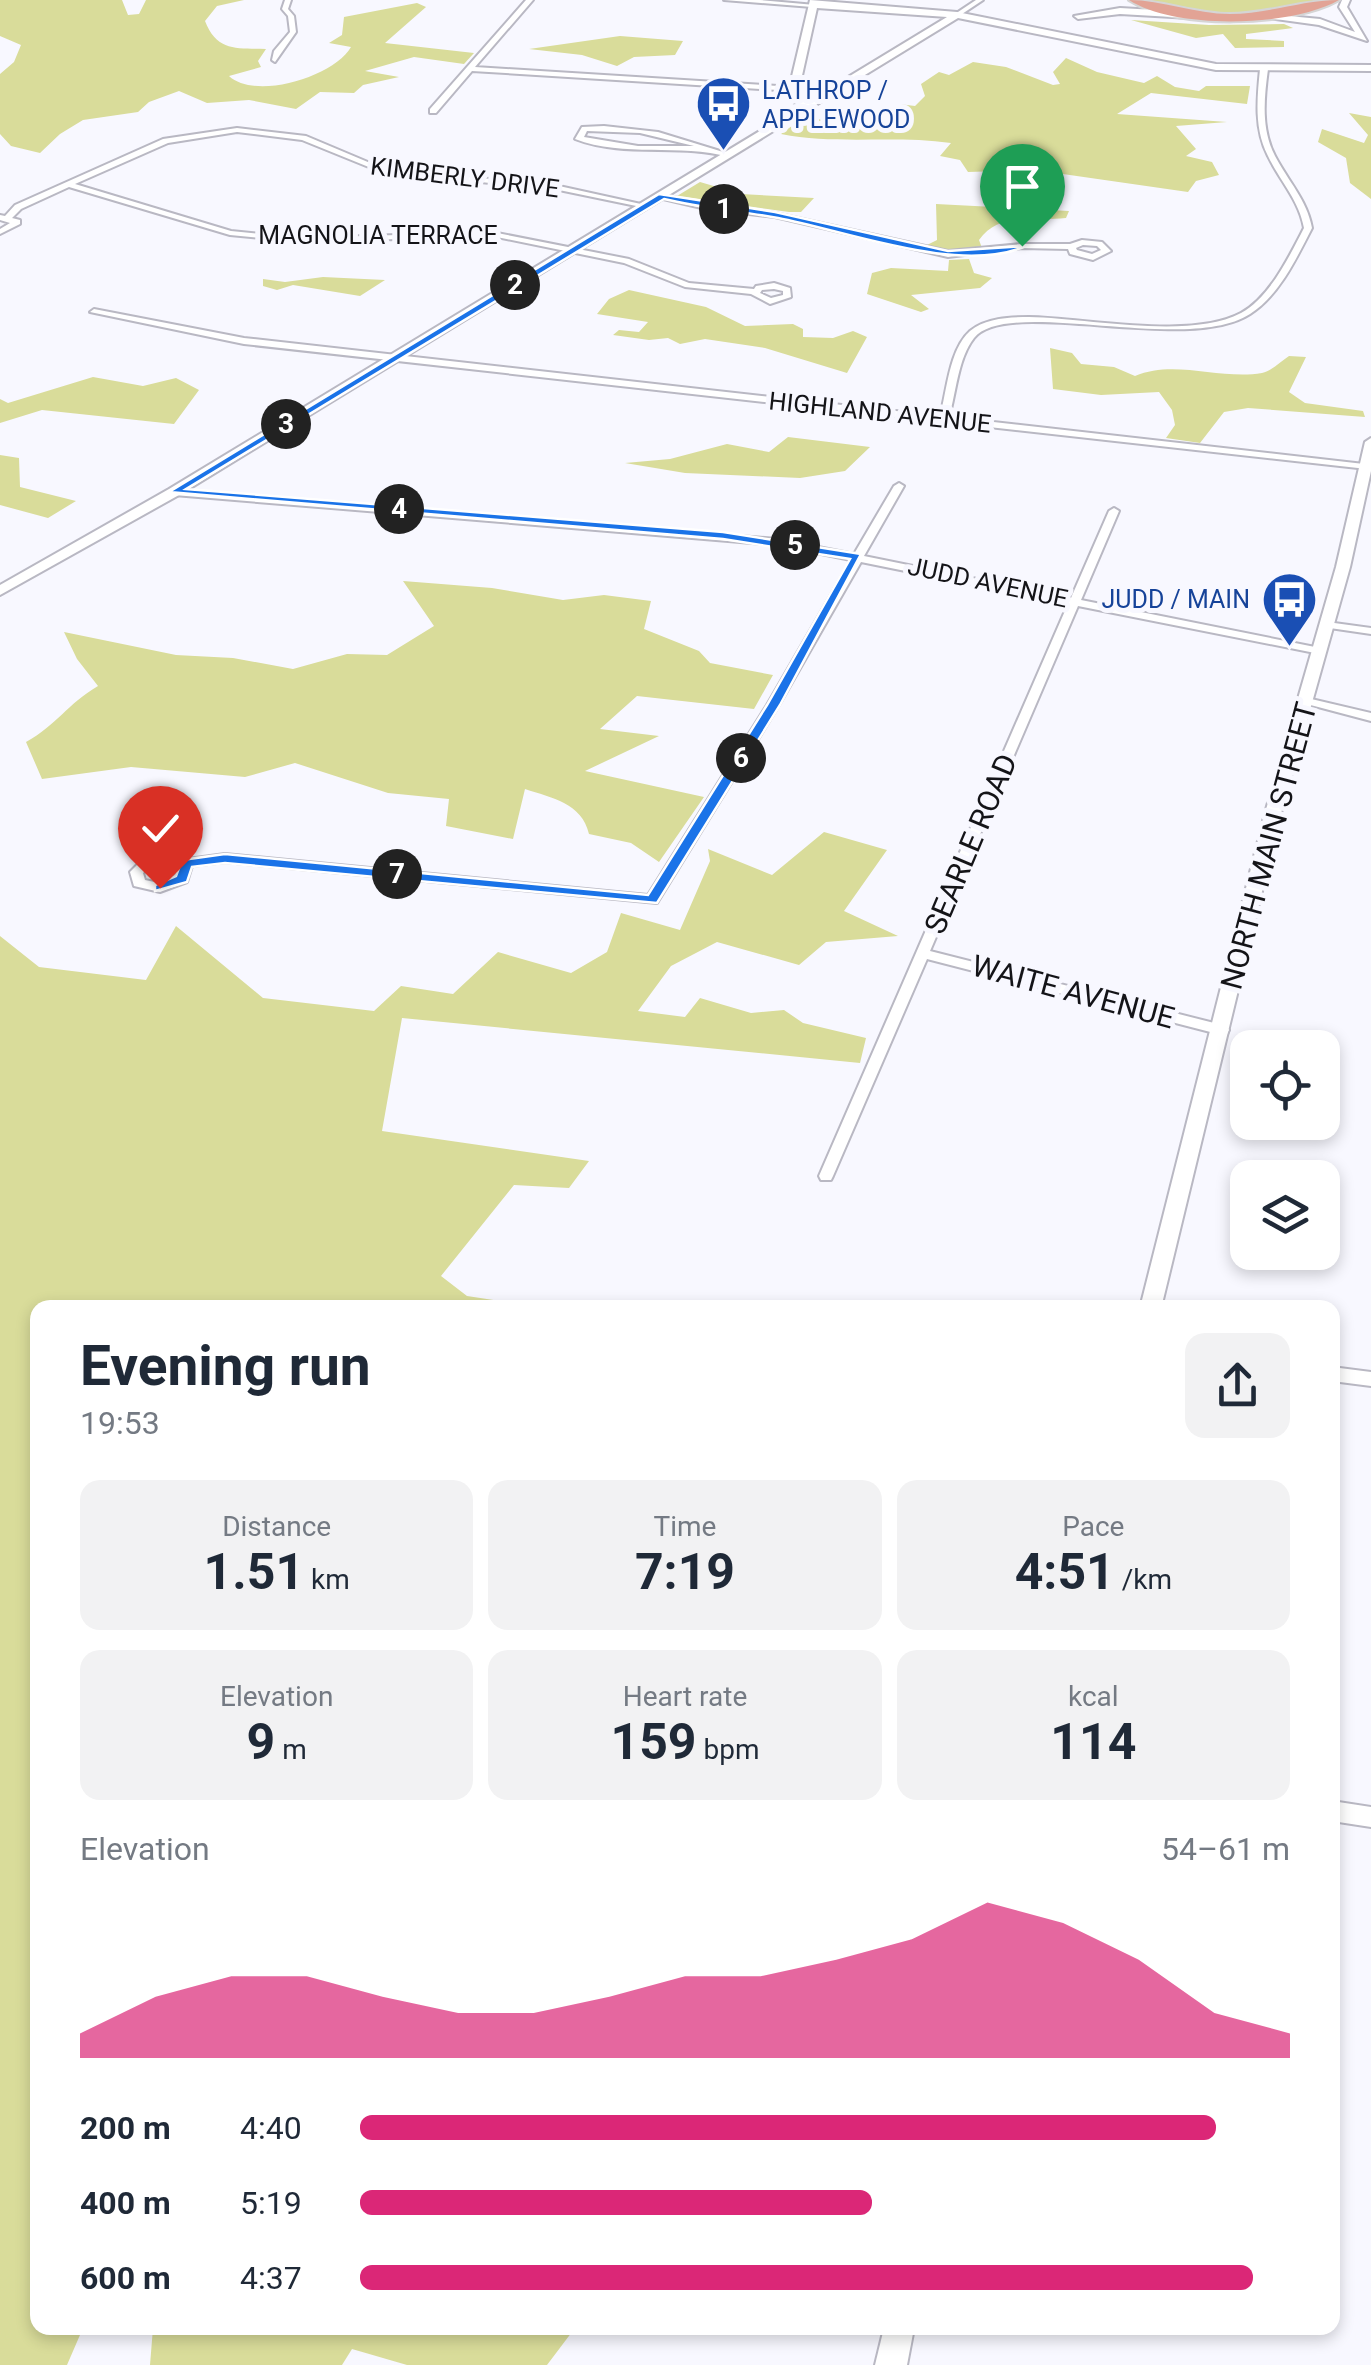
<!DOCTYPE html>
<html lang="en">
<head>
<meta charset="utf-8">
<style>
  :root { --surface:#fff; --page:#f2f2f3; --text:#1f2937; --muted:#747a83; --accent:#db2777 }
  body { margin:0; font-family:Roboto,sans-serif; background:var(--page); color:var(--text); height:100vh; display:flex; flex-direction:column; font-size:38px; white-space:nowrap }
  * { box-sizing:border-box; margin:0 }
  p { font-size:32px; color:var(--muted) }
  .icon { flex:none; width:55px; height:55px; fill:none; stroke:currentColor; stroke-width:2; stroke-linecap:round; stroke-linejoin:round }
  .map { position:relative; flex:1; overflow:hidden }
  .side { position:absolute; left:30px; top:1300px; width:1310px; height:1035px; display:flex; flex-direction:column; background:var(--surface); border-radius:20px; box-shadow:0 5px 15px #0003 }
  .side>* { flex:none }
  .buttons { position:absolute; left:1230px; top:1030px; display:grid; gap:20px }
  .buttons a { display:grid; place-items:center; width:110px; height:110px; border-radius:20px; background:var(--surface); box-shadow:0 5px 15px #0003; font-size:50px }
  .pin { position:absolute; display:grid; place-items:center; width:85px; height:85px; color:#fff; margin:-102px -42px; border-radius:50% 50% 50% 0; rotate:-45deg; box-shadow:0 0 10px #0007 }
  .pin .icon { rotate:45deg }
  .km { position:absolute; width:50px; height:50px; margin:-25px; border-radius:50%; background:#222; color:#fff; font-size:28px; line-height:50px; text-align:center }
  .round { display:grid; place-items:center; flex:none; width:105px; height:105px; border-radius:20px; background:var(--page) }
  .headline { display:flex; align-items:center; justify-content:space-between; height:170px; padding:0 50px }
  h1 { font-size:55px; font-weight:700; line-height:75px }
  .metrics { display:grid; grid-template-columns:repeat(3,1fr); gap:15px; height:170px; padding:10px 50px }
  .metrics div { display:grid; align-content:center; border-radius:20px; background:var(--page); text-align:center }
  .metrics b { font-size:50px; font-weight:700 }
  .metrics small { font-size:28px; font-weight:400 }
  .metrics p { font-size:28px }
  .chart { height:280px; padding:20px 50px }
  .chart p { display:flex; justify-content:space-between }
  .chart svg { width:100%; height:180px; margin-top:10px; fill:var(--accent); opacity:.7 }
  ul { padding:0 50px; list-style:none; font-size:32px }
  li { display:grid; grid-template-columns:160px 120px 1fr; align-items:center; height:75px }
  li i { height:25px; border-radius:12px; background:var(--accent) }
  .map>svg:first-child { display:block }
  .green { fill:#d9dc9a }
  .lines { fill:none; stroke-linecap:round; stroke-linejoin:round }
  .minor-casing { stroke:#b9b8c3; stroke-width:4 }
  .tertiary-casing { stroke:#b9b8c3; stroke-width:4 }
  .primary-casing { stroke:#d5d5d5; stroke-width:4 }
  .minor { fill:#fff; fill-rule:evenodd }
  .tertiary { fill:#fff; fill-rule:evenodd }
  .primary { fill:#e2a395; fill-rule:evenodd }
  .route { fill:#1a73e8; stroke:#fff; stroke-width:2.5 }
  .labels { text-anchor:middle; stroke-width:10; stroke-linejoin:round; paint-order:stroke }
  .far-transit-label { font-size:25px; fill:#164399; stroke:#f8f8ff; text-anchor:start }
  .far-street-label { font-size:25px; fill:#141418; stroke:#f8f8ff }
  .street-label { font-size:30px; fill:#141418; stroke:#f8f8ff }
</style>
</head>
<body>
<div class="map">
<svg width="1371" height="2365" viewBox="0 0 1371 2365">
  <rect width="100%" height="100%" fill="#f8f8ff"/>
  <!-- green -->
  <g class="green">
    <path d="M 0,0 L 122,0 L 128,15 L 139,14 L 146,0 L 244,0 L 217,6 L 205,21 C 217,52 237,48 266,49 L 258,61 L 261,67 L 229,76 C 256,101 335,76 351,47 L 329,43 L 342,35 L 344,17 L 417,3 L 426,7 L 385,43 L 474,53 L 464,64 L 414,57 L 365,71 L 399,77 L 363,85 L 354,93 L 320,92 L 296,109 L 249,100 L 207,103 L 179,91 L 149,102 L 138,112 L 83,120 L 60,134 L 40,153 L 11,146 L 0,134 L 0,74 L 14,62 L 21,45 L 0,36 Z"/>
    <path d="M 1143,0 L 1320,0 C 1261,17 1202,19 1143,0 Z"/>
    <polygon points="1131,20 1209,25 1284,24 1293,28 1246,34 1246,39 1284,41 1284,47 1235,48 1223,34 1196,38"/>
    <polygon points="620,36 683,41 675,55 634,57 617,66 582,55 529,49"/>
    <path d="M 1066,58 L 1097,72 L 1144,83 L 1157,76 L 1175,87 L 1199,91 L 1206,86 L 1250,86 L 1247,104 L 1151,93 L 1117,114 L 1227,122 L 1176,126 L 1196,149 L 1186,156 L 1212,162 L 1219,175 L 1196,181 L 1188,192 L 1035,170 L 968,172 L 960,160 L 940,156 L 951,143 C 894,135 836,145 781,134 L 804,117 L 867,126 L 899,104 L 915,106 L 925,96 L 921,84 L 939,72 L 949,75 L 973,62 L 1006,67 L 1053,85 L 1060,84 L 1053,72 Z"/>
    <polygon points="1349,113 1371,117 1371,199 1350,183 1346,158 1318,142 1322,129 1364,143 1368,135"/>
    <polygon points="700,182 741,194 814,198 801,212 789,212 677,196"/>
    <path d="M 936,204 L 1069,211 L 1066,218 C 1033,222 1000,211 979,240 L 982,248 L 954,251 L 925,246 L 937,240 Z"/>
    <polygon points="969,259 974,273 992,278 980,288 911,295 929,309 921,312 867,294 872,273 891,268 948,271 949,260"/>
    <polygon points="323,277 385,280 360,296 293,285 277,290 263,286 263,279 285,282"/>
    <polygon points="629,290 706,307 745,326 793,324 803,329 803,337 833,338 853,331 867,337 847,373 765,348 705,339 680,344 668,338 649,340 613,335 619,330 639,332 648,322 597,314 609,299"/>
    <path d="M 1050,348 L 1072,353 L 1081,364 L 1114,367 L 1135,376 C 1174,359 1220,380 1262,373 C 1272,371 1281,361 1289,356 L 1306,357 L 1289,392 L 1305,403 L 1363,411 L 1365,417 L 1248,408 L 1224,412 L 1200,443 L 1166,438 L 1175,425 L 1172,410 L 1159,392 L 1101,395 L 1053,389 Z"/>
    <polygon points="93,377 143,386 176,378 199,390 174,424 42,410 0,423 0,399 8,403"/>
    <polygon points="788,437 870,447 845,471 800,478 685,473 625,463 670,459 727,444 769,452"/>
    <polygon points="0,455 19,458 20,487 76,501 48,518 0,505"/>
    <path d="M 403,581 L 492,588 L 563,600 L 604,595 L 651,601 L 644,629 L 699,651 L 710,663 L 773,675 L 754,709 L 637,696 L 600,729 L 659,736 L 585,771 L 704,797 L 659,862 L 631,843 L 589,834 C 582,803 552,798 525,789 L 513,839 L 446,826 L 449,799 L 388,793 L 295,763 L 245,777 L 131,767 L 42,779 L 26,742 C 57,725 67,704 98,686 L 77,659 L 64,632 L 176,655 L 233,658 L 293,669 L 347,654 L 387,655 L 434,626 Z"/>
    <polygon points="824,832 887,850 844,911 898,936 826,942 799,965 717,942 671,966 638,1011 685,1017 700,998 751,1013 784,1010 803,1023 866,1038 860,1063 402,1018 382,1131 589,1161 569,1188 514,1185 441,1276 467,1296 540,1307 38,1308 38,2328 83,2328 67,2365 0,2365 0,936 39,967 146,980 176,926 263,998 374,1011 401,986 453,994 498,952 571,973 607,952 621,913 680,930 710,861 708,849 772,875"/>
    <polygon points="153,2328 575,2328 547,2365 407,2365 352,2349 342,2365 150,2365"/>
  </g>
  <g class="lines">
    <defs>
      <g id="minor">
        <polygon points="285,0 291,0 288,9 294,16 296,32 275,62 272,60 274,51 290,32 288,16 282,9"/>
        <polygon points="526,0 533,0 475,67 794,87 798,89 794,91 472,71 436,113 430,113 430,109"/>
        <polygon points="724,0 760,0 815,5 812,7"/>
        <polygon points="976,0 983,0 959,16 955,16 955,14"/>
        <path d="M 1264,67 L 1268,69 C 1264,99 1261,129 1275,156 C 1288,181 1307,200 1312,228 C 1297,257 1279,296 1250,314 C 1187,355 1008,296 974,338 C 958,358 956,393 949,417 L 1364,464 L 1369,467 L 1367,469 L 244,344 L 90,312 L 94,309 L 244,338 L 940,416 C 947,391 949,350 970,331 C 985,318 1010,317 1029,317 C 1087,318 1190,340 1241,313 C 1270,297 1289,257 1304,228 C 1299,200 1280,181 1268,156 C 1254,129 1257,99 1260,69 Z"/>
        <path d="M 604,126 L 658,132 L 733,155 L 729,157 C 680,143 624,158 575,139 L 582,127 ZM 587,131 L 640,133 L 694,146 L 638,146 L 584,137 Z"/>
        <path d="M 237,128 L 306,136 L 382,168 L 559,186 L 650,206 L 646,208 L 559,190 L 381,172 L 302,140 L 237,132 L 168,143 L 75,184 L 231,231 L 303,238 L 492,232 L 629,259 L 689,283 L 754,289 L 756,286 L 774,283 L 790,288 L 791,297 L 770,304 L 751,294 L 685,287 L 624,263 L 492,236 L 303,242 L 230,235 L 69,187 L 21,209 L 12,218 L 20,220 L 20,224 L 0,234 L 0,229 L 10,223 L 0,220 L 0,215 L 5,216 L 15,205 L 163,139 ZM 774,289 L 783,291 L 783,295 L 771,298 L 760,293 L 762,290 Z"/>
        <path d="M 662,194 L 706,205 L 775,213 L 948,251 L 1022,244 L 1070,244 L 1082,240 L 1102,242 L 1111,251 L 1093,260 L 1070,254 L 1068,249 L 1022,248 L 948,257 L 775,217 L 706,209 L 659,198 L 659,194 ZM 1083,245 L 1097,246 L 1101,250 L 1092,254 L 1077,250 L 1076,248 Z"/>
        <path d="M 899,483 L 904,486 L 864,556 L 1071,598 L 1109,511 L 1114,508 L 1119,511 L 1081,600 L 1320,648 L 1326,651 L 1320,654 L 1078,606 L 930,951 L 1222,1025 L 1227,1026 L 1229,1030 L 1227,1034 L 1222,1035 L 927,959 L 833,1176 L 831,1180 L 821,1180 L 819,1176 L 1068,604 L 861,562 L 779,705 L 657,903 L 225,862 L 192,866 L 187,882 L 160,892 L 134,886 L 130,872 L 147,855 L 168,850 L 188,859 L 225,854 L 648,895 L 767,705 L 851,560 L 777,545 L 174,495 L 169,492 L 170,490 L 777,539 L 854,554 L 894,486 ZM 167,858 L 180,865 L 176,876 L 159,883 L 145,880 L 143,873 L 155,861 Z"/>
        <polygon points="1327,622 1371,628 1371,634 1323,627 1323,623"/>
        <polygon points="1307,698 1371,713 1371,721 1303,703 1303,699"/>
        <polygon points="1332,1367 1371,1372 1371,1386 1332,1381"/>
        <polygon points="1332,1801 1371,1807 1371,1827 1332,1821"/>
      </g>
      <g id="tertiary">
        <path d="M 810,0 L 957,12 L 1216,64 L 1371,65 L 1371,71 L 1216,70 L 958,18 L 179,495 L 0,595 L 0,585 L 169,489 L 801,106 L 791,101 L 789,89 ZM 817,8 L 947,17 L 807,102 L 801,99 L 799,89 Z"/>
        <polygon points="1342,0 1350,0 1347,7 1367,41 1319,25 1254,16 1258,13 1320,19 1355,32 1339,7"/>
        <polygon points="1120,8 1190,12 1194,15 1190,18 1120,14 1078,19 1074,16"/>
        <polygon points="1371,438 1371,471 1350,567 1281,813 1161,1308 1140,1308 1265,813 1336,567 1365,442"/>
        <polygon points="884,2328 914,2328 907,2365 875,2365"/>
      </g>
      <path id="primary" d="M 1129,0 C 1162,0 1195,14 1230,14 C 1267,14 1303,0 1339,0 C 1292,27 1175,30 1129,0 Z"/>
    </defs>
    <!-- minor casing -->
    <use href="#minor" class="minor-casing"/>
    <!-- tertiary casing -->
    <use href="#tertiary" class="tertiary-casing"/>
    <!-- primary casing -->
    <use href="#primary" class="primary-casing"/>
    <!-- minor -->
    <use href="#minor" class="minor"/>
    <!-- tertiary -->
    <use href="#tertiary" class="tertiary"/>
    <!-- primary -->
    <use href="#primary" class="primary"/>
  </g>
  <!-- route -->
  <path class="route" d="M 659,194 L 775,212 L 948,251 L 1026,246 C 960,275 847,231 778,218 C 740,211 702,208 664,199 L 186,489 L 723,532 L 861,554 L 780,705 L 657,903 L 225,863 L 192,867 L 187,882 L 155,891 L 155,885 L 176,876 L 182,860 L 225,854 L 648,895 L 767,705 L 850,559 L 723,539 L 169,492 Z"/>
  <!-- icons -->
  <defs>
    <symbol id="bus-pin" viewBox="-11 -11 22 30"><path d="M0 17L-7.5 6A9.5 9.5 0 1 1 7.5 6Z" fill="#1a4fb4" stroke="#f8f8ff"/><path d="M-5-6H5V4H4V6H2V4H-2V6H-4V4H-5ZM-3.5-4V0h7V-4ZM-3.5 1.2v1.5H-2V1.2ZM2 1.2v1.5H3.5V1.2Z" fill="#fff"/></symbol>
  </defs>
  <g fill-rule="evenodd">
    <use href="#bus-pin" x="692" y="72" width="63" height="86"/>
    <use href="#bus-pin" x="1258" y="568" width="63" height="86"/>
  </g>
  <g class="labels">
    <!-- far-transit labels -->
    <g class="far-transit-label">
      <text x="762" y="99">LATHROP /<tspan x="762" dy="29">APPLEWOOD</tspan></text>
      <text x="1250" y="608" text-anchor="end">JUDD / MAIN</text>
    </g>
    <!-- far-street labels -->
    <g class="far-street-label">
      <text transform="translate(465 177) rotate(7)" y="9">KIMBERLY DRIVE</text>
      <text x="378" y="244">MAGNOLIA TERRACE</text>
      <text transform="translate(880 412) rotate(6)" y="9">HIGHLAND AVENUE</text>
      <text transform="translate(988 582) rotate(12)" y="9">JUDD AVENUE</text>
    </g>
    <!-- street labels -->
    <g class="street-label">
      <text transform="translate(971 844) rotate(-67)" y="10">SEARLE ROAD</text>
      <text transform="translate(1269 846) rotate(-75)" y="10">NORTH MAIN STREET</text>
      <text transform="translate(1073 992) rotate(15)" y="10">WAITE AVENUE</text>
    </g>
  </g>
</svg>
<div class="buttons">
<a><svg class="icon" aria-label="locate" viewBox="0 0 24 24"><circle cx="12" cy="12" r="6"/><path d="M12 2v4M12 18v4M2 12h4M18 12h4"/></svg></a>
<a><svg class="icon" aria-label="layers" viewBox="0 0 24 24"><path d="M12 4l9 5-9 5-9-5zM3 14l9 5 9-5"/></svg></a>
</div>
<div class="pin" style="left:1022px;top:246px;background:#1e9e55"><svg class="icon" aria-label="arrive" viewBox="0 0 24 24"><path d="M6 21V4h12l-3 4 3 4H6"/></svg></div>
<div class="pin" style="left:160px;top:888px;background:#d93025"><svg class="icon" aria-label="check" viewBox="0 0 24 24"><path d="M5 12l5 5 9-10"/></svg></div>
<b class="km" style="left:724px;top:209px">1</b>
<b class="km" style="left:515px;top:285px">2</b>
<b class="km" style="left:286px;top:424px">3</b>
<b class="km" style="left:399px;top:509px">4</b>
<b class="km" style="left:795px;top:545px">5</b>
<b class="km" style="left:741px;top:758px">6</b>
<b class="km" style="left:397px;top:874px">7</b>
<section class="side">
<div class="headline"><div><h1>Evening run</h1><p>19:53</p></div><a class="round"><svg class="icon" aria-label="share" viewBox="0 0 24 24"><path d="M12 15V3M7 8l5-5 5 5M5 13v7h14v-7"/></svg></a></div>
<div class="metrics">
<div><p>Distance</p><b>1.51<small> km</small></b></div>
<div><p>Time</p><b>7:19</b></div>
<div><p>Pace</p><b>4:51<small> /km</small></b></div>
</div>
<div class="metrics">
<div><p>Elevation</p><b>9<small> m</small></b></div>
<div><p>Heart rate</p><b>159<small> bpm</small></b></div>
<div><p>kcal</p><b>114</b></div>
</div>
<div class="chart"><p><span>Elevation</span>54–61 m</p>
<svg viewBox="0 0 160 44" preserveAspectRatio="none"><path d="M0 44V38L10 29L20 24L30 24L40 29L50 33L60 33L70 29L80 24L90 24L100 20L110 15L120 6L130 11L140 20L150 33L160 38V44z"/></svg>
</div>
<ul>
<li><b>200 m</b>4:40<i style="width:92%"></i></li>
<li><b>400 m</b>5:19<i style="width:55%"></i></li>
<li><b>600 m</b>4:37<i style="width:96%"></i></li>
</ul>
</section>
</div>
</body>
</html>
